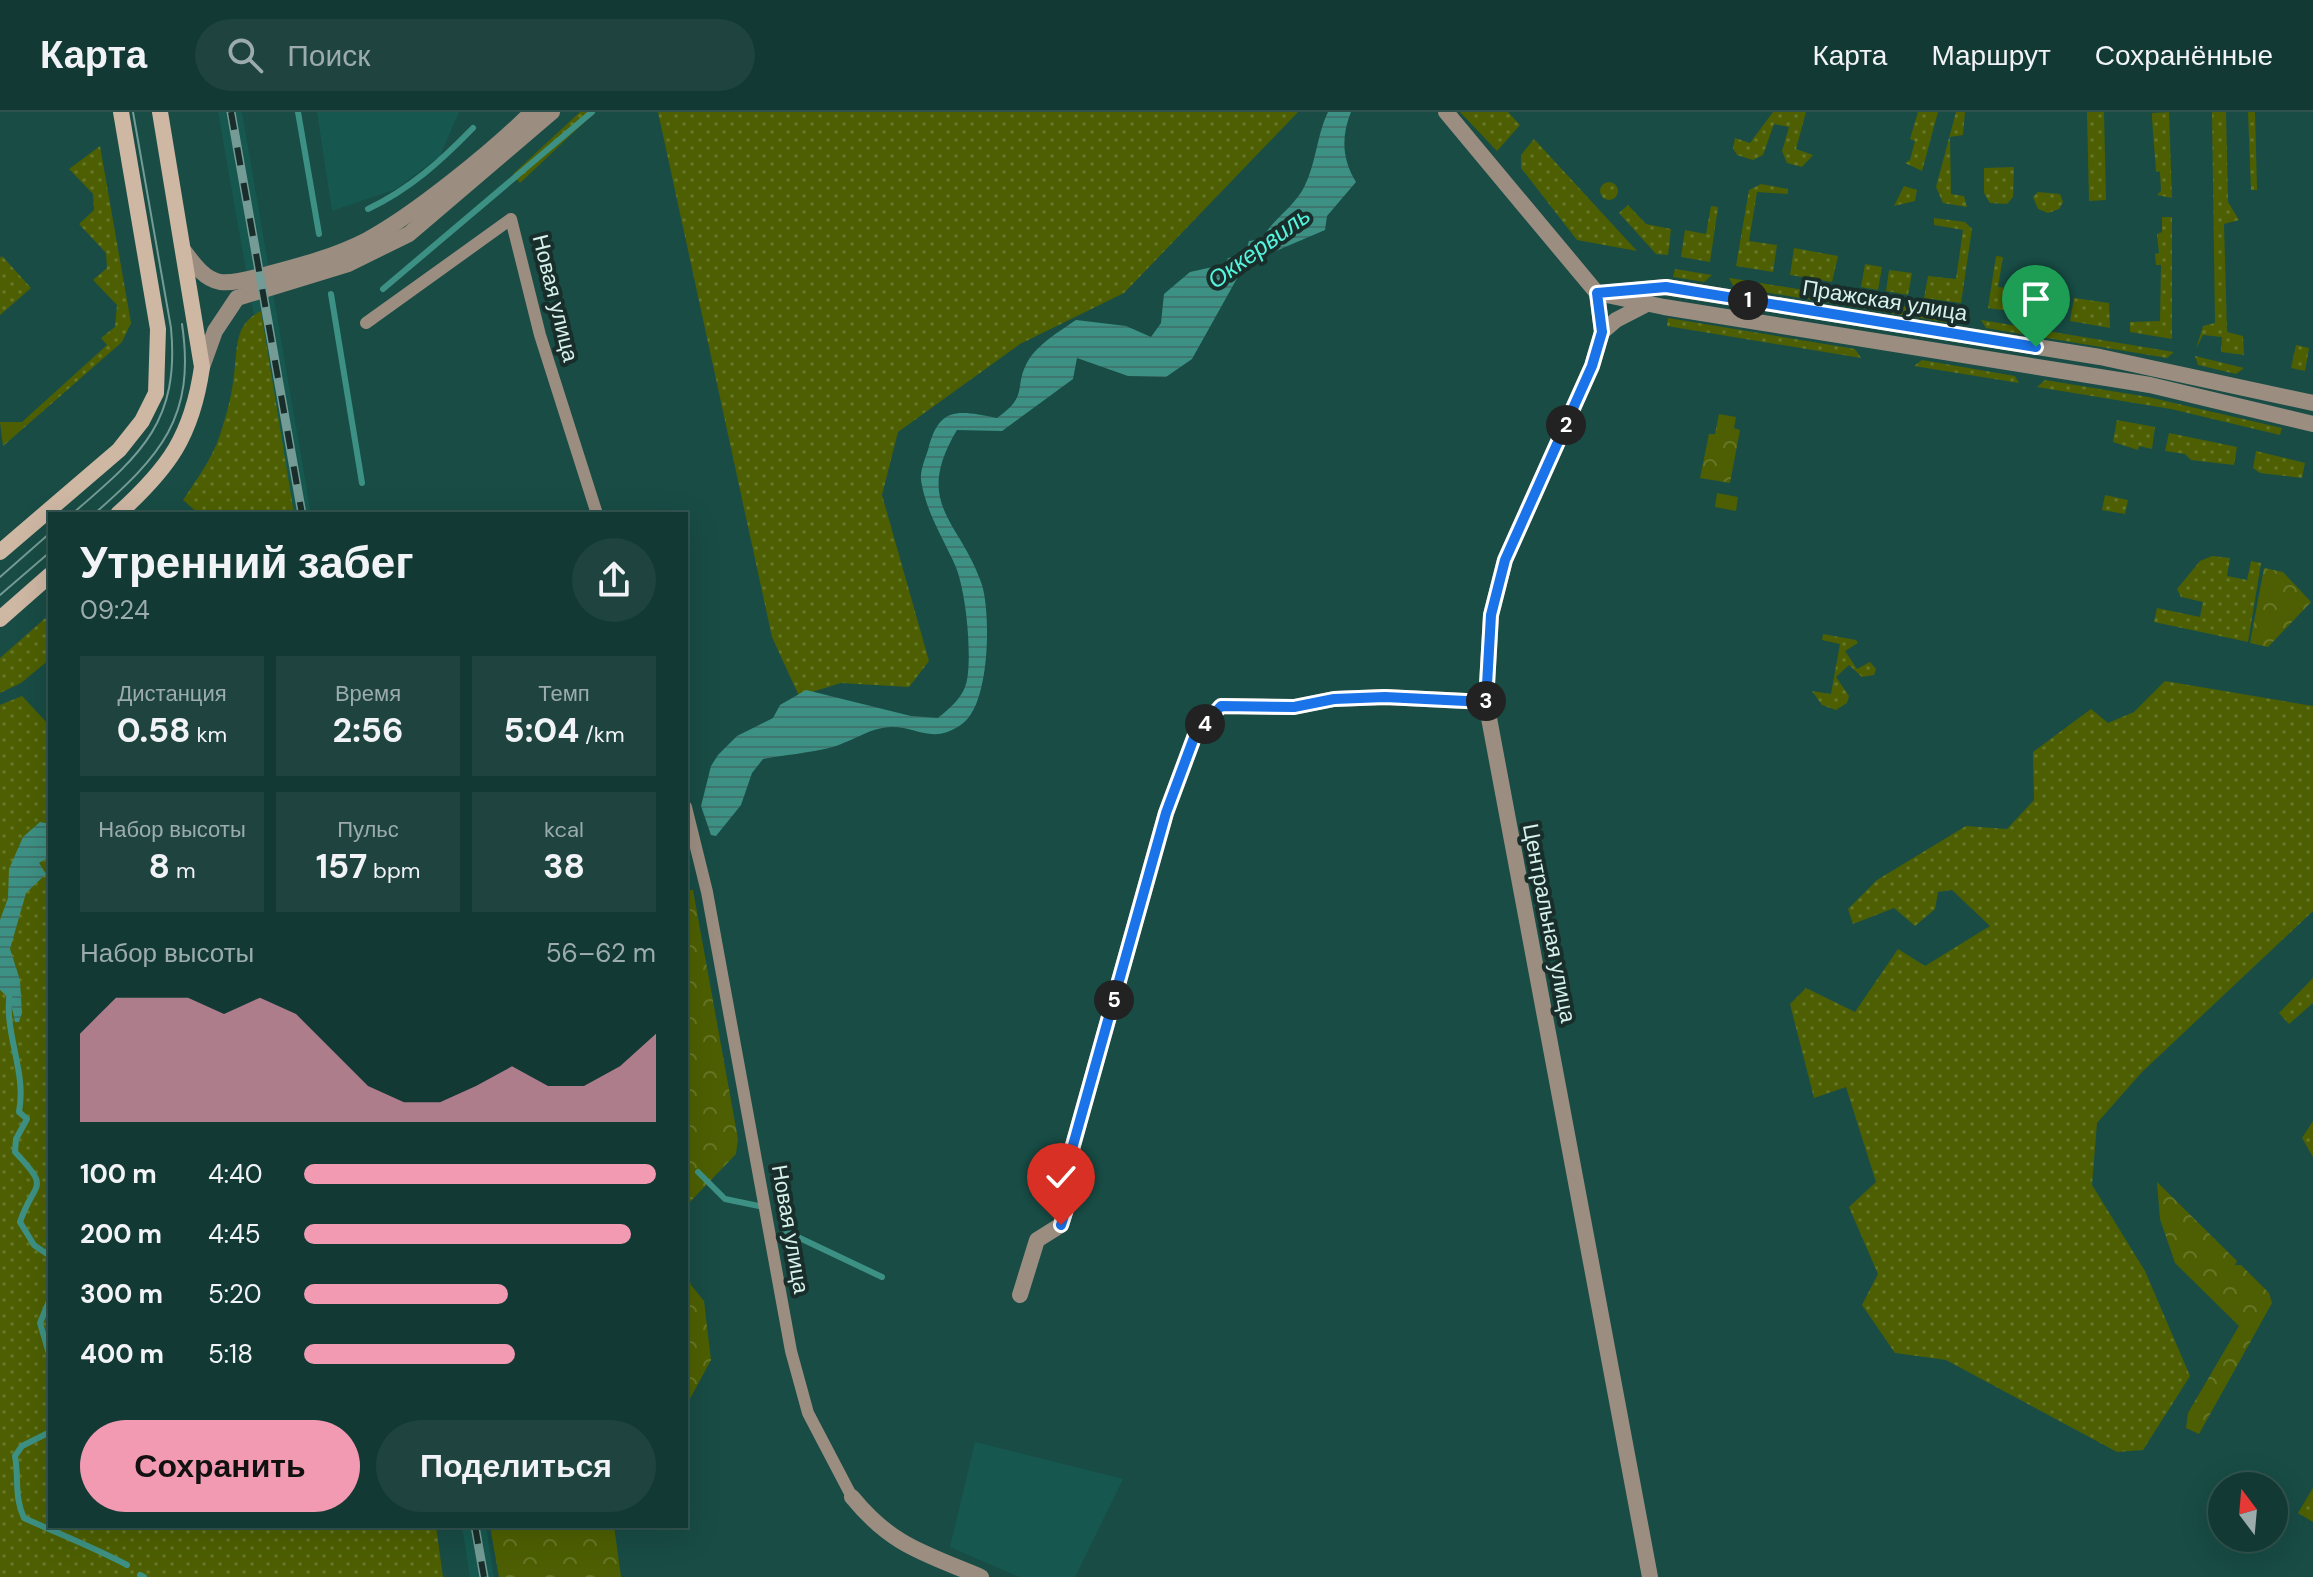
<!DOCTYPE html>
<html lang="ru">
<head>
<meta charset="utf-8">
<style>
  :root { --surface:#123934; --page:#1f4440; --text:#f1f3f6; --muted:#9cacac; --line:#31534f; --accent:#f19ab2 }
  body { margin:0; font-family:"DM Sans",sans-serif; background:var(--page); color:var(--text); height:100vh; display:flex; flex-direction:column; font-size:30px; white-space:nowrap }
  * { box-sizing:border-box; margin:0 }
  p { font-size:26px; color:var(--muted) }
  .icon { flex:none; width:44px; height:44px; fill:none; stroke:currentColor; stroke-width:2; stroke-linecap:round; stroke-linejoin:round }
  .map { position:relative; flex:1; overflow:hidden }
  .drawer { position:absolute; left:48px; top:400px; width:640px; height:1016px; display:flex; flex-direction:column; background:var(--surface); border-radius:0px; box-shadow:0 8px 32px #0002,0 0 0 2px var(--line) }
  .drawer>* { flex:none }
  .needle { width:52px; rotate:344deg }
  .controls { position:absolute; left:2208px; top:1360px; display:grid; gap:16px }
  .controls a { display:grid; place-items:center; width:80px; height:80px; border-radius:50%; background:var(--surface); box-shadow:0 8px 32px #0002,0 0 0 2px var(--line); font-size:40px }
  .pin { position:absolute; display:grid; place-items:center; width:68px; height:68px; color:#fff; margin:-82px -34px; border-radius:50% 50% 50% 0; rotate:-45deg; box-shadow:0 0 8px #0007 }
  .pin .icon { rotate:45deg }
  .km { position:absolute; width:40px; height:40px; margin:-20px; border-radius:50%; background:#222; color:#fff; font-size:22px; line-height:40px; text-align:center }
  .round { display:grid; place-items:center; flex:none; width:84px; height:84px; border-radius:42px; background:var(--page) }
  .headline { display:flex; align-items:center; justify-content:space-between; height:136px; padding:0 32px }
  h1 { font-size:44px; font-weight:700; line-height:60px }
  .metrics { display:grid; grid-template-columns:repeat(3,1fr); gap:12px; height:136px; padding:8px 32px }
  .metrics div { display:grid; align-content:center; border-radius:0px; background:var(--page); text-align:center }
  .metrics b { font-size:34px; font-weight:700 }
  .metrics small { font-size:22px; font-weight:400 }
  .metrics p { font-size:22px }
  .chart { height:224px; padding:16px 32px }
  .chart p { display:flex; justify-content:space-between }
  .chart svg { width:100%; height:144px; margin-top:8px; fill:var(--accent); opacity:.7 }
  .button { display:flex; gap:16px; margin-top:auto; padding:16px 32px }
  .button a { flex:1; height:92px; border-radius:48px; background:var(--accent); color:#111; font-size:32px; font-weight:700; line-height:92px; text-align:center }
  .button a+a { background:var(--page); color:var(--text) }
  ul { padding:0 32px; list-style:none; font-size:26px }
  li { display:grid; grid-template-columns:128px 96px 1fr; align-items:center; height:60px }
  li i { height:20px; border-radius:10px; background:var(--accent) }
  header { display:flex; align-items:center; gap:48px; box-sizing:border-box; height:112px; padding:0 40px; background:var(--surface); border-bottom:2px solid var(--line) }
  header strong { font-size:38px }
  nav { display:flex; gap:44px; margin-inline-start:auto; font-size:28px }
  .search { width:560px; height:72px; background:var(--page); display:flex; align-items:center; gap:20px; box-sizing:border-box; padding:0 28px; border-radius:44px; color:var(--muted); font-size:30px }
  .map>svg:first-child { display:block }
  .built { fill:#16584f }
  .grass { fill:url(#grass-dots) }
  .forest { fill:url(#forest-crowns) }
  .pitch { fill:#4d5f02 }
  .water { fill:url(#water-rules) }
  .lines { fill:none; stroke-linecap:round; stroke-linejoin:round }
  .stream { stroke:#3d9184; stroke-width:6 }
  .pedestrian { stroke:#9c8d81; stroke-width:12 }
  .minor { stroke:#9c8d81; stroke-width:16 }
  .tertiary { stroke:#9c8d81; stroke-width:16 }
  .secondary { stroke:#ceb7a3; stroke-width:16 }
  .tram { stroke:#749b95; stroke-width:2 }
  .rail-casing { stroke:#749b95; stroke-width:9 }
  .rail { stroke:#192e2a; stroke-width:6; stroke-dasharray:18; stroke-linecap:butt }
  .route-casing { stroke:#fff; stroke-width:16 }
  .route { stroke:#1a73e8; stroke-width:10 }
  .labels { text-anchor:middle; stroke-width:8; stroke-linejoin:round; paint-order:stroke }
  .street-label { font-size:22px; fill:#d7f1ec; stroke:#192e2a }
  .water-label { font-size:24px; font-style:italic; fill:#55f4de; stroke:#192e2a }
</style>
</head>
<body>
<header>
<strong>Карта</strong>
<div class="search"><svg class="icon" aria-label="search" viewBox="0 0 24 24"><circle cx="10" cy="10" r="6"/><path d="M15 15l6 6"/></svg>Поиск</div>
<nav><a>Карта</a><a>Маршрут</a><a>Сохранённые</a></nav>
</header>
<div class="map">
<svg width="2313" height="1465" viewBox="0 0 2313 1465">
  <defs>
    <pattern id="grass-dots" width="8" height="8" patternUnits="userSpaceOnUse" patternTransform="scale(2)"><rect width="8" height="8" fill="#4d5f02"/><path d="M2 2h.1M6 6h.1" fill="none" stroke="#667627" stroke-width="1.8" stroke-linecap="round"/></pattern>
    <pattern id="forest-crowns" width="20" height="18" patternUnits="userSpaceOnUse" patternTransform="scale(2)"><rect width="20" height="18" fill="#4d5f02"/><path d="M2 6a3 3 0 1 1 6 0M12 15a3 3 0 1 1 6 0" fill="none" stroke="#667627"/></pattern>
    <pattern id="water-rules" width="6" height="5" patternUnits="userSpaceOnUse" patternTransform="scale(2)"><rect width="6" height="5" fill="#3d9184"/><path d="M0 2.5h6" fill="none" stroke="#3e776f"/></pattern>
  </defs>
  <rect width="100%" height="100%" fill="#184c45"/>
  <!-- built -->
  <g class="built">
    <polygon points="218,0 242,0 311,402 289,402"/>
    <polygon points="317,0 459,0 440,44 396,77 332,99"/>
    <polygon points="975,1330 1123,1367 1075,1465 1019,1465 950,1435"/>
    <polygon points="462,1414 486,1414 494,1465 470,1465"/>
  </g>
  <!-- grass -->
  <g class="grass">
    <polygon points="580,0 595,0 520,71 513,62"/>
    <polygon points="658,0 1298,0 1124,181 1020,232 898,320 882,383 929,549 909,575 841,571 799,584 772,525"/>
    <polygon points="1460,0 1508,0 1520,13 1497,39"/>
    <polygon points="1773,0 1806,0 1796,37 1813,43 1802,55 1787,51 1782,39 1789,15 1774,12 1763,43 1753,48 1737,43 1733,36 1735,26 1750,31"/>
    <polygon points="1918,0 1938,0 1922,59 1905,51 1910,48 1915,29 1910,27"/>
    <polygon points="1956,0 1965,0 1963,23 1950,25 1951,82 1964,84 1967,95 1943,91 1936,75"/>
    <polygon points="2087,0 2104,0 2106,88 2089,89"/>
    <polygon points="2169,0 2172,86 2157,83 2161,79 2160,60 2156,59 2152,7 2152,1"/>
    <polygon points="2212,0 2226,0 2228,90 2239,108 2224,112 2227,220 2243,224 2244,243 2221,240 2222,225 2203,223 2196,237 2203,214 2215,211"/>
    <polygon points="2248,0 2255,0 2257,78 2251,78"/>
    <polygon points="1534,27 1637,139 1577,128 1521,56 1521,43"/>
    <polygon points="100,34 131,211 122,230 26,314 22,310 107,233 101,226 115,215 117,193 93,168 107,156 106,141 79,112 94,98 93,82 69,57"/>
    <polygon points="2014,55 2013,85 2007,92 1990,91 1984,81 1984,56"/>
    <circle cx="1609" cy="79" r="9"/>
    <polygon points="1761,72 1788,77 1788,82 1757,80 1749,129 1777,133 1773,160 1736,154 1749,78"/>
    <polygon points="1904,74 1917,78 1915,89 1894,94"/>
    <polygon points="2038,80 2060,82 2063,90 2059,97 2048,101 2038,97 2033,85"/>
    <polygon points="1628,93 1646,112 1671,117 1668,143 1656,142 1619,101"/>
    <polygon points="1711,94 1718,95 1710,150 1681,145 1685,118 1706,122"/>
    <polygon points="2162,105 2172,105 2172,227 2130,220 2130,210 2160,209 2161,153 2156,153 2155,142 2159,141 2157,122 2162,120"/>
    <polygon points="1934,106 1965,110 1972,117 1961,191 1924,186 1928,164 1956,167 1963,118 1934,113"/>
    <polygon points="1794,136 1838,144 1832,170 1790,163"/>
    <polygon points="2,144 31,176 0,203 0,146"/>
    <polygon points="1996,144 2003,145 1998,175 2026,178 2023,201 1988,196"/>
    <polygon points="1865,152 1882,155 1878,178 1861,175"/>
    <polygon points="1675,157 1712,163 1704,170 1673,165"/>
    <polygon points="1889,158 1912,161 1908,183 1886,179"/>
    <polygon points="1729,166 1730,166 1963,204 1955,212 1734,175"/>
    <polygon points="2032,179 2058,184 2055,207 2029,203"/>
    <polygon points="2074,186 2109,191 2110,216 2070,209"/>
    <path d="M 261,199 L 294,402 L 199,402 L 183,388 C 197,367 212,347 220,323 C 226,304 232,284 234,263 C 238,237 233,213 261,199 Z"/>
    <polygon points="1668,206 1855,237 1861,246 1667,214"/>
    <polygon points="1981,208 2174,240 2167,246 1986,216"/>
    <polygon points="2296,233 2309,236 2305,259 2291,256"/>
    <polygon points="2195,244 2244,256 2236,262 2198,253"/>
    <polygon points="1922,248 2015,264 2019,271 1914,254"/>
    <polygon points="2045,268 2148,285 2282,316 2280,323 2171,297 2037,275"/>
    <polygon points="2117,308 2155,315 2152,337 2139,334 2138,338 2113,330"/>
    <polygon points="2169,321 2237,335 2234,353 2191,348 2185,342 2165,339"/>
    <polygon points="2256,339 2305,351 2302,366 2260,361 2253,356"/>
    <polygon points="2105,383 2128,388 2125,402 2102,398"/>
    <polygon points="2212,444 2230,446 2227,464 2247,468 2251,449 2261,451 2248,530 2154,510 2157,496 2200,505 2203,490 2181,485 2177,477 2200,449"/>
    <polygon points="50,502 50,547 21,571 0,581 0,546"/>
    <polygon points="1823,522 1856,528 1858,531 1845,539 1857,557 1870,550 1876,557 1874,563 1862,565 1849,553 1836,565 1849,584 1847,591 1836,598 1822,593 1812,579 1831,582 1840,532 1822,528"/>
    <polygon points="2165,569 2313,594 2313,799 2142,960 2097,1011 2092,1073 2145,1159 2190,1264 2143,1338 2117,1340 1946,1248 1895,1241 1862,1193 1878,1162 1849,1095 1876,1070 1846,975 1814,986 1790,892 1806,876 1855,900 1898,837 1925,854 1990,814 1952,778 1938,780 1935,797 1915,814 1894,796 1853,812 1848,797 1877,768 1966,714 2007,717 2034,688 2033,640 2091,597 2108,611 2134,600"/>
    <polygon points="22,584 50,614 50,1414 436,1414 443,1465 0,1465 0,593"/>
    <polygon points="2313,866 2313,891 2289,912 2279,901"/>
    <polygon points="2313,1009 2313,1045 2302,1026"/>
    <polygon points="2313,1376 2313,1410 2298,1401"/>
  </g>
  <!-- forest -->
  <g class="forest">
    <polygon points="1719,302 1736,305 1734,316 1740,318 1730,371 1700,366 1709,322 1715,322"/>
    <polygon points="0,310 22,310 26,314 3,334"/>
    <polygon points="2264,456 2283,460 2311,490 2268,535 2250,531"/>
    <polygon points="686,778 693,778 738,1027 736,1042 686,1094"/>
    <polygon points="2157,1070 2237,1149 2235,1153 2241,1153 2269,1181 2272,1191 2199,1322 2186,1316 2188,1301 2239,1214 2175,1151 2160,1107"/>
    <polygon points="686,1158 691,1173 704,1189 711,1248 686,1294"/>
    <polygon points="490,1414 614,1414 621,1465 499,1465"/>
  </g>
  <!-- pitch -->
  <polygon class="pitch" points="1717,381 1738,385 1736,399 1715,395"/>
  <!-- water -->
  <g class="water">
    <path d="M 1328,0 L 1351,0 C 1341,25 1342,47 1356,70 L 1327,104 L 1325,118 L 1245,152 L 1192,247 L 1166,265 L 1128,264 L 1077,246 L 1073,267 L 1002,319 L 957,318 C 912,393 961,409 982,473 C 991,503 990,593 962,612 C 933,633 918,615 892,615 C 870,615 850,631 829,636 C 808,641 785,643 763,647 L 752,661 L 741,693 L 716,724 L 711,723 L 701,694 L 711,654 L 718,643 L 737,624 L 773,606 L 780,593 L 806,578 L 911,604 L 938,606 C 950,596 964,585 967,568 C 972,541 966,478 955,453 C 942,424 926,400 921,368 C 920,359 925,347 928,338 C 939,294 957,298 997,306 C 1030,283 1013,275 1028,249 C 1038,232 1060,219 1076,208 L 1126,214 L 1151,225 L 1161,211 L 1164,182 L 1190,160 L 1226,152 L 1228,146 L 1245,142 L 1249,129 L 1262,127 C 1272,108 1290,98 1302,79 C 1316,55 1316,25 1328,0 Z"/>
    <polygon points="40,710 50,712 50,744 39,751 46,762 26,781 10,837 20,868 22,901 19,910 15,910 10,887 0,878 0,808 8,786 9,757 23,725"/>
  </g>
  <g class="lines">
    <!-- stream -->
    <g class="stream">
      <polyline points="298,0 319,122"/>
      <path d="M 368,97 C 410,77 441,49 473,16"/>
      <polyline points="383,177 592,0"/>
      <polyline points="331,182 362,371"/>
      <path d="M 10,879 C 3,921 27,958 19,1000 L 27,1007 L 16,1027 L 15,1040 C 52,1079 34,1068 20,1110 L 34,1133 L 50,1144"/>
      <polyline points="698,1060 725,1087 764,1095"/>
      <polyline points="785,1119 882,1165"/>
      <polyline points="50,1187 40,1211 50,1245"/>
      <polyline points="50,1279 50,1301"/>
      <path d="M 50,1320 L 22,1334 L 15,1344 C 19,1366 14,1385 24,1406 C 59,1422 93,1435 127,1453"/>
      <polyline points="140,1463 144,1465"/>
    </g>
    <!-- pedestrian -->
    <g class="pedestrian">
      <polyline points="366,211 511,107 540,223 597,402"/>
      <polyline points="686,695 707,780 791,1239 808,1301 852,1385"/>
    </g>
    <!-- minor -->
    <g class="minor">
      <polyline points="1020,1183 1037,1128 1061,1113 1066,1097 1063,1069 1166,701 1195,623 1221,594 1294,595 1334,587 1385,585 1486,590"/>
      <path d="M 852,1385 C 892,1434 924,1441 981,1465"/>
    </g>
    <!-- tertiary -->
    <g class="tertiary">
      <polyline points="1446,0 1597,181"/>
      <path d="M 184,139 C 193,151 204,167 220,170 C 236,172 254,165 268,162 C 302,153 336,144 367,128 C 414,103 494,38 532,0"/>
      <polyline points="1613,180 1666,175 2100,245 2313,291"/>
      <polyline points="1597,181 1602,220 1592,254 1505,448 1491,503 1486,590 1650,1465"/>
      <polyline points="1597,181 1664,195 2150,273 2313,312"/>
      <polyline points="1602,220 1616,208 1647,192"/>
      <polyline points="202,255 215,219 237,186 348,152 409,122 552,0"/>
    </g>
    <!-- secondary -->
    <g class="secondary">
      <path d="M 118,402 C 169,356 192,324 202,255 L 160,0"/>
      <polyline points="0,440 119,338 142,309 156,281 158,217 121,0"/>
      <polyline points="0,507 50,463"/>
    </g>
    <!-- tram -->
    <g class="tram">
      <path d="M 72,402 C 139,344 180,312 171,216 L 133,0"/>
      <path d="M 94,402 C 160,344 196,306 182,212"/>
      <polyline points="0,465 50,421"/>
      <polyline points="0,483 50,440"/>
    </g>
    <defs>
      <g id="rail">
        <polyline points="231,0 302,402"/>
        <polyline points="475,1414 484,1465"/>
      </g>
    </defs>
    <!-- rail casing -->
    <use href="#rail" class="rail-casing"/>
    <!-- rail -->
    <use href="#rail" class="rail"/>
  </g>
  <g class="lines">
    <defs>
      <polyline id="route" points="1061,1113 1066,1097 1063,1069 1166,701 1195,623 1221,594 1294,595 1334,587 1385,585 1486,590 1491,503 1505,448 1592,254 1602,220 1597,181 1666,175 2036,235"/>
    </defs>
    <!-- route casing -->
    <use href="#route" class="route-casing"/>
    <!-- route -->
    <use href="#route" class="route"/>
  </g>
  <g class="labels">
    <!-- street labels -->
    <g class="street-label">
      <text transform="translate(556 186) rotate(76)" y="8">Новая улица</text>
      <text transform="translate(1885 188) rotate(9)" y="8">Пражская улица</text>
      <text transform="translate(1550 811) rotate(79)" y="8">Центральная улица</text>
      <text transform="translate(791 1117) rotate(80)" y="8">Новая улица</text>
    </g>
    <!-- water labels -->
    <g class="water-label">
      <text transform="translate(1259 136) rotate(-36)" y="8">Оккервиль</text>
    </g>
  </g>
</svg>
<div class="controls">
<a><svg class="needle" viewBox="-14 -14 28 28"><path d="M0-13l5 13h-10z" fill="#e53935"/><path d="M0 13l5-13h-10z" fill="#9cacac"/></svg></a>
</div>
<div class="pin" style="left:2036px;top:235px;background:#1e9e55"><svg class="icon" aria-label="arrive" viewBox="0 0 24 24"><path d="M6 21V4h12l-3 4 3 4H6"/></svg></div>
<div class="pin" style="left:1061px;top:1113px;background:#d93025"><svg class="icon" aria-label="check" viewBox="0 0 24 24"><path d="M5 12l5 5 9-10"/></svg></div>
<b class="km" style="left:1748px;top:188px">1</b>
<b class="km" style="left:1566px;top:313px">2</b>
<b class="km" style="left:1486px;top:589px">3</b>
<b class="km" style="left:1205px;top:612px">4</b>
<b class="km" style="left:1114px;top:888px">5</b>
<section class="drawer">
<div class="headline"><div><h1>Утренний забег</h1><p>09:24</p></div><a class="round"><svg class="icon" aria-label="share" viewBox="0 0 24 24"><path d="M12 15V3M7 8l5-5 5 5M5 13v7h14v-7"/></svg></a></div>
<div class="metrics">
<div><p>Дистанция</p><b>0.58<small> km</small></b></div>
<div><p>Время</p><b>2:56</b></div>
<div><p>Темп</p><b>5:04<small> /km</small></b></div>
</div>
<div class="metrics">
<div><p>Набор высоты</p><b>8<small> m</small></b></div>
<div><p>Пульс</p><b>157<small> bpm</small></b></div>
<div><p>kcal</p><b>38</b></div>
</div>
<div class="chart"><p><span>Набор высоты</span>56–62 m</p>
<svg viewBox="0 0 160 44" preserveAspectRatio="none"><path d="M0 44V17L10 6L20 6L30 6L40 11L50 6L60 11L70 22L80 33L90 38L100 38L110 33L120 27L130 33L140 33L150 27L160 17V44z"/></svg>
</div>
<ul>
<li><b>100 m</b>4:40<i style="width:100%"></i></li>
<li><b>200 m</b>4:45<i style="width:93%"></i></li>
<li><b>300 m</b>5:20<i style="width:58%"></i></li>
<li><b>400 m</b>5:18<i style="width:60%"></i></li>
</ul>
<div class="button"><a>Сохранить</a><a>Поделиться</a></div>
</section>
</div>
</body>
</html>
